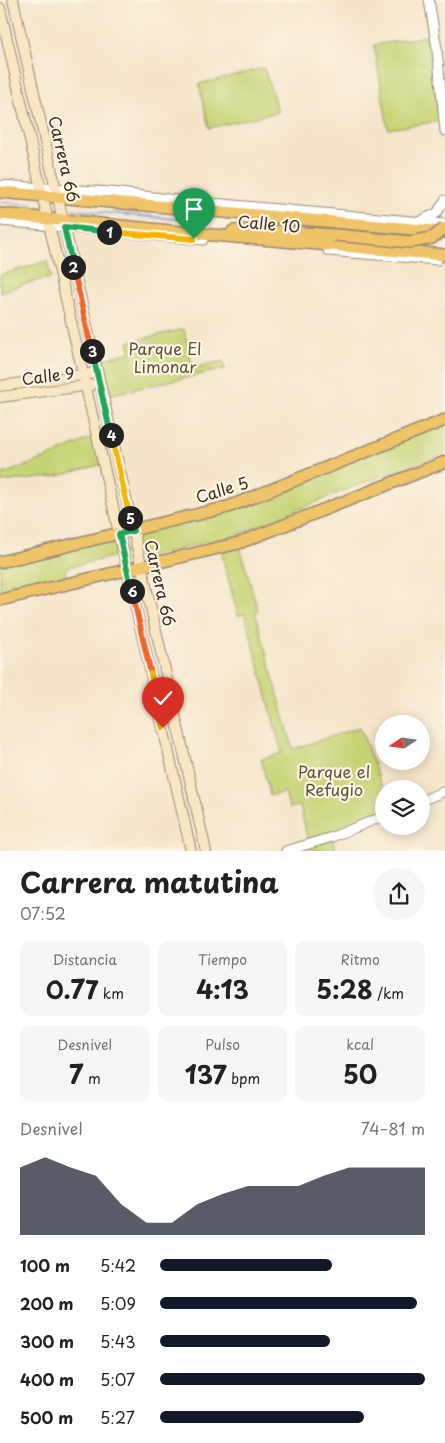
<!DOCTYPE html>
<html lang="es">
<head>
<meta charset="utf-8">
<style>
  :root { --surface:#fff; --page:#f6f6f6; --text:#222; --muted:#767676; --accent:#111827 }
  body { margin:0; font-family:"Playpen Sans",sans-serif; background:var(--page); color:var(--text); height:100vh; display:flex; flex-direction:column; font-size:19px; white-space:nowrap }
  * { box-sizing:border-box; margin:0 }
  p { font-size:16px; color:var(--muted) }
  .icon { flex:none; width:28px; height:28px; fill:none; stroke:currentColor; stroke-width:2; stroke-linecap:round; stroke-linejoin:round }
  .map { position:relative; height:851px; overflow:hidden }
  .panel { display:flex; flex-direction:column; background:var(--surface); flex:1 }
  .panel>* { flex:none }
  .needle { width:32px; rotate:257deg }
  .buttons { position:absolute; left:375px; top:715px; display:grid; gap:10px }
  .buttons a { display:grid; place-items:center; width:55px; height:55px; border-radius:50%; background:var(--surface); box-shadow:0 2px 12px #0003; font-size:25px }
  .pin { position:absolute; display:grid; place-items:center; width:42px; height:42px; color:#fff; margin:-51px -21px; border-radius:50% 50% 50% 0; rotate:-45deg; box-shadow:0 0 5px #0007 }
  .pin .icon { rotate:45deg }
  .km { position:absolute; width:25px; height:25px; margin:-12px; border-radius:50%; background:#222; color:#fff; font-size:14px; line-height:25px; text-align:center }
  .round { display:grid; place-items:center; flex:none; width:52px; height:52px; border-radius:26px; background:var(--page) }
  .overview { display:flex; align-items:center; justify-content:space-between; height:85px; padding:0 20px }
  h1 { font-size:28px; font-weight:700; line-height:38px }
  .stats { display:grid; grid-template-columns:repeat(3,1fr); gap:8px; height:85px; padding:5px 20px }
  .stats div { display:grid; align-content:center; border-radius:10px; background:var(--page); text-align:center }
  .stats b { font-size:25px; font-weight:700 }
  .stats small { font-size:14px; font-weight:400 }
  .stats p { font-size:14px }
  .chart { height:140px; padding:10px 20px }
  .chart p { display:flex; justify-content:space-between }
  .chart svg { width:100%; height:90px; margin-top:5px; fill:var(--accent); opacity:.7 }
  ul { padding:0 20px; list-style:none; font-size:16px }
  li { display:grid; grid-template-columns:80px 60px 1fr; align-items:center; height:38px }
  li i { height:12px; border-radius:6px; background:var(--accent) }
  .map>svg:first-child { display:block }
  .green { fill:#c6d475; stroke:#807f4a }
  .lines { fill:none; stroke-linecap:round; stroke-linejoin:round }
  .stream { stroke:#699ed6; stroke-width:2 }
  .tertiary-casing { stroke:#988874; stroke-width:11 }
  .secondary-casing { stroke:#988874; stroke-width:12 }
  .primary-casing { stroke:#988874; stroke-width:14 }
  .tertiary { stroke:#fff; stroke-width:9 }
  .secondary { stroke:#f9e7c3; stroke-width:10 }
  .primary { stroke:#f0c469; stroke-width:11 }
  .primary-bridge-casing { stroke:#988874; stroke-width:14; stroke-linecap:butt }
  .primary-bridge { stroke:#f0c469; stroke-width:11 }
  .split-1-casing { stroke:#fff; stroke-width:10 }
  .split-2-casing { stroke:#fff; stroke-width:10 }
  .split-3-casing { stroke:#fff; stroke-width:10 }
  .split-4-casing { stroke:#fff; stroke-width:10 }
  .split-5-casing { stroke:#fff; stroke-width:10 }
  .split-6-casing { stroke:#fff; stroke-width:10 }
  .split-7-casing { stroke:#fff; stroke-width:10 }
  .split-8-casing { stroke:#fff; stroke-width:10 }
  .split-1 { stroke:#f5b400; stroke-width:6 }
  .split-2 { stroke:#22a559; stroke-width:6 }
  .split-3 { stroke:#f0652b; stroke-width:6 }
  .split-4 { stroke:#22a559; stroke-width:6 }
  .split-5 { stroke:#f5b400; stroke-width:6 }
  .split-6 { stroke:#22a559; stroke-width:6 }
  .split-7 { stroke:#f0652b; stroke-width:6 }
  .split-8 { stroke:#f5b400; stroke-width:6 }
  .labels { text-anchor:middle; stroke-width:4.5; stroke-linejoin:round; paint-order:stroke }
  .street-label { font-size:16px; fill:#3b2a1e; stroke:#fcf5e5 }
  .park-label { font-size:16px; fill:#5e5434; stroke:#fcf5e5 }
</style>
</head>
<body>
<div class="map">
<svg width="445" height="851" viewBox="0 0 445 851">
  <rect width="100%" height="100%" fill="#fcf5e5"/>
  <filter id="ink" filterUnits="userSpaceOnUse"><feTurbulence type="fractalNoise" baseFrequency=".02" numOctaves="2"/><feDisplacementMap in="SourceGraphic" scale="10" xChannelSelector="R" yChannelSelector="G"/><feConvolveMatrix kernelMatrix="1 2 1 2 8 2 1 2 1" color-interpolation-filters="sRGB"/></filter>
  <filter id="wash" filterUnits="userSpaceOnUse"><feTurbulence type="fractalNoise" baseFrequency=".0096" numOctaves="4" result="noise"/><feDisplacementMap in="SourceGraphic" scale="20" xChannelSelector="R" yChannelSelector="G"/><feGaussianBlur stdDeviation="1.12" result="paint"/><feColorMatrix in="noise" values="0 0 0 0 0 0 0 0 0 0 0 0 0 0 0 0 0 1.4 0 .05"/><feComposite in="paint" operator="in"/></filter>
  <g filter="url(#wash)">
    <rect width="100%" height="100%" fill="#f6e5cb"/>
    <!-- green -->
    <g class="green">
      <polygon points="426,36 440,121 388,129 374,45"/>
      <polygon points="264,68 278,112 209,128 199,84"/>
      <polygon points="47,261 51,278 24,284 0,293 0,275"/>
      <polygon points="184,329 193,368 223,361 225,369 103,396 95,361 131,352 128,342"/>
      <polygon points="445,420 445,454 360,484 237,535 140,559 133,531 228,507"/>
      <polygon points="97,435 103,464 54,477 0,482 0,475 49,457"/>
      <polygon points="119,534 124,554 65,568 67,577 0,593 0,562"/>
      <polygon points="239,543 258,611 255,612 293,749 360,727 384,792 384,816 332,837 336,850 310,850 300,806 289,808 285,792 270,796 261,759 282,753 245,614 238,616 220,547"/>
    </g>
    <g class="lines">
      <!-- stream -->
      <g class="stream">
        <polyline points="0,202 33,205"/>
        <polyline points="73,210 188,220"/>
        <polyline points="435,241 445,242"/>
      </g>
    </g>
  </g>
  <g filter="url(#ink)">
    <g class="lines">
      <defs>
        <g id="tertiary">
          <polyline points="429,0 437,49 445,131"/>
          <polyline points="0,185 111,192 169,199 445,224"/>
          <polyline points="422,220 437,213 445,200"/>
          <polyline points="0,221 203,240"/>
          <polyline points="328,251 437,260"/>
          <polyline points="421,801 445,791"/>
          <polyline points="286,851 332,837 384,816"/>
        </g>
        <g id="secondary">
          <polyline points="13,0 206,851"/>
          <polyline points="0,8 191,851"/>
          <polyline points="0,386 98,373"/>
          <polyline points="0,397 91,385"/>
        </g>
        <g id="primary">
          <polyline points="0,192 445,232"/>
          <polyline points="0,214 201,234 445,255"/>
          <polyline points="233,231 253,230 335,235"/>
          <polyline points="0,562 228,507 445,420"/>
          <polyline points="0,600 239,543 445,462"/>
        </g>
      </defs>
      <!-- tertiary casing -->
      <use href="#tertiary" class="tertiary-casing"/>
      <!-- secondary casing -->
      <use href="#secondary" class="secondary-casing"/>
      <!-- primary casing -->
      <use href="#primary" class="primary-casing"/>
      <!-- tertiary -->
      <use href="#tertiary" class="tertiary"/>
      <!-- secondary -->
      <use href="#secondary" class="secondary"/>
      <!-- primary -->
      <use href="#primary" class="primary"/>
      <defs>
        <polyline id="primary-bridge" points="335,235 411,242 432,238 445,228"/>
      </defs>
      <!-- primary-bridge casing -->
      <use href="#primary-bridge" class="primary-bridge-casing"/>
      <!-- primary-bridge -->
      <use href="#primary-bridge" class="primary-bridge"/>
    </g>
  </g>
  <g class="lines" filter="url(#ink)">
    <defs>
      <polyline id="split-1" points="109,232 194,239"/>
      <polyline id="split-2" points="73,267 64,227 109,232"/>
      <polyline id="split-3" points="73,267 92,351"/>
      <polyline id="split-4" points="92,351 111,435"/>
      <polyline id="split-5" points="111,435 130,518"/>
      <polyline id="split-6" points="130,518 133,531 119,534 132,591"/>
      <polyline id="split-7" points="132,591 151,674"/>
      <polyline id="split-8" points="151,674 163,728"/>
    </defs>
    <!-- split-1 casing -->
    <use href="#split-1" class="split-1-casing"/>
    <!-- split-2 casing -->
    <use href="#split-2" class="split-2-casing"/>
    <!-- split-3 casing -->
    <use href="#split-3" class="split-3-casing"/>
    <!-- split-4 casing -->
    <use href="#split-4" class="split-4-casing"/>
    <!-- split-5 casing -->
    <use href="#split-5" class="split-5-casing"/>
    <!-- split-6 casing -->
    <use href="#split-6" class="split-6-casing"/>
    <!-- split-7 casing -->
    <use href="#split-7" class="split-7-casing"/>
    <!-- split-8 casing -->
    <use href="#split-8" class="split-8-casing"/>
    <!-- split-1 -->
    <use href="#split-1" class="split-1"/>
    <!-- split-2 -->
    <use href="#split-2" class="split-2"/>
    <!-- split-3 -->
    <use href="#split-3" class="split-3"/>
    <!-- split-4 -->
    <use href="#split-4" class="split-4"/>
    <!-- split-5 -->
    <use href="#split-5" class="split-5"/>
    <!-- split-6 -->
    <use href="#split-6" class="split-6"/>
    <!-- split-7 -->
    <use href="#split-7" class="split-7"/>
    <!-- split-8 -->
    <use href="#split-8" class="split-8"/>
  </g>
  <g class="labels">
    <!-- street labels -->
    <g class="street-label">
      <text transform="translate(64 159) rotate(77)" y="6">Carrera 66</text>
      <text transform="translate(269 224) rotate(5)" y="6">Calle 10</text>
      <text transform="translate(48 376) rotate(-7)" y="6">Calle 9</text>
      <text transform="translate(222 490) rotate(-17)" y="6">Calle 5</text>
      <text transform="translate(160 583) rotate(77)" y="6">Carrera 66</text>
    </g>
    <!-- park labels -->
    <g class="park-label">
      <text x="165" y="355">Parque El<tspan x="165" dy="18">Limonar</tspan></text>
      <text x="334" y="778">Parque el<tspan x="334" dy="18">Refugio</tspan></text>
    </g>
  </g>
</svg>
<div class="buttons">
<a><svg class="needle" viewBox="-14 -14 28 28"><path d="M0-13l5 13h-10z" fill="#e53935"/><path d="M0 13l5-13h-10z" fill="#767676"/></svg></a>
<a><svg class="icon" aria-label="layers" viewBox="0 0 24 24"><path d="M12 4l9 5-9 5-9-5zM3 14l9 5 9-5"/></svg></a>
</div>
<div class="pin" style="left:194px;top:239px;background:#1e9e55"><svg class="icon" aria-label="arrive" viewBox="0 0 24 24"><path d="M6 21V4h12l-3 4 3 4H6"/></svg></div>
<div class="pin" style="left:163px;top:728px;background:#d93025"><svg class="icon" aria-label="check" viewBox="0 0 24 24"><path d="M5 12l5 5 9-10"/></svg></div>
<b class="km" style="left:109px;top:232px">1</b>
<b class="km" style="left:73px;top:267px">2</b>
<b class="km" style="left:92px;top:351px">3</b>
<b class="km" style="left:111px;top:435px">4</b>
<b class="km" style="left:130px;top:518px">5</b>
<b class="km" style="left:132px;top:591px">6</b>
</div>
<section class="panel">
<div class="overview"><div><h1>Carrera matutina</h1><p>07:52</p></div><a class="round"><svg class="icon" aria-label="share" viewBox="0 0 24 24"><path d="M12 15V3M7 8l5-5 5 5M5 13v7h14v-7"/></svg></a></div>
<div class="stats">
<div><p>Distancia</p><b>0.77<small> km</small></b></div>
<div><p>Tiempo</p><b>4:13</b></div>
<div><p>Ritmo</p><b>5:28<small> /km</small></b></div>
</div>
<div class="stats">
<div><p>Desnivel</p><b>7<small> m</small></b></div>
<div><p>Pulso</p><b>137<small> bpm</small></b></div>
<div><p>kcal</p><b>50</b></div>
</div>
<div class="chart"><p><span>Desnivel</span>74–81 m</p>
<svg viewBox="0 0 160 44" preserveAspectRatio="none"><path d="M0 44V11L10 6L20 11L30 15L40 29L50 38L60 38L70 29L80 24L90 20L100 20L110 20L120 15L130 11L140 11L150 11L160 11V44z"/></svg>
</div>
<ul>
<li><b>100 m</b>5:42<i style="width:65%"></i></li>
<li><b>200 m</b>5:09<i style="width:97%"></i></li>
<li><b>300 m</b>5:43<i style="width:64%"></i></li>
<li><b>400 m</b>5:07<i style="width:100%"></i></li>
<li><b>500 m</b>5:27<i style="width:77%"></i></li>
</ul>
</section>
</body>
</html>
